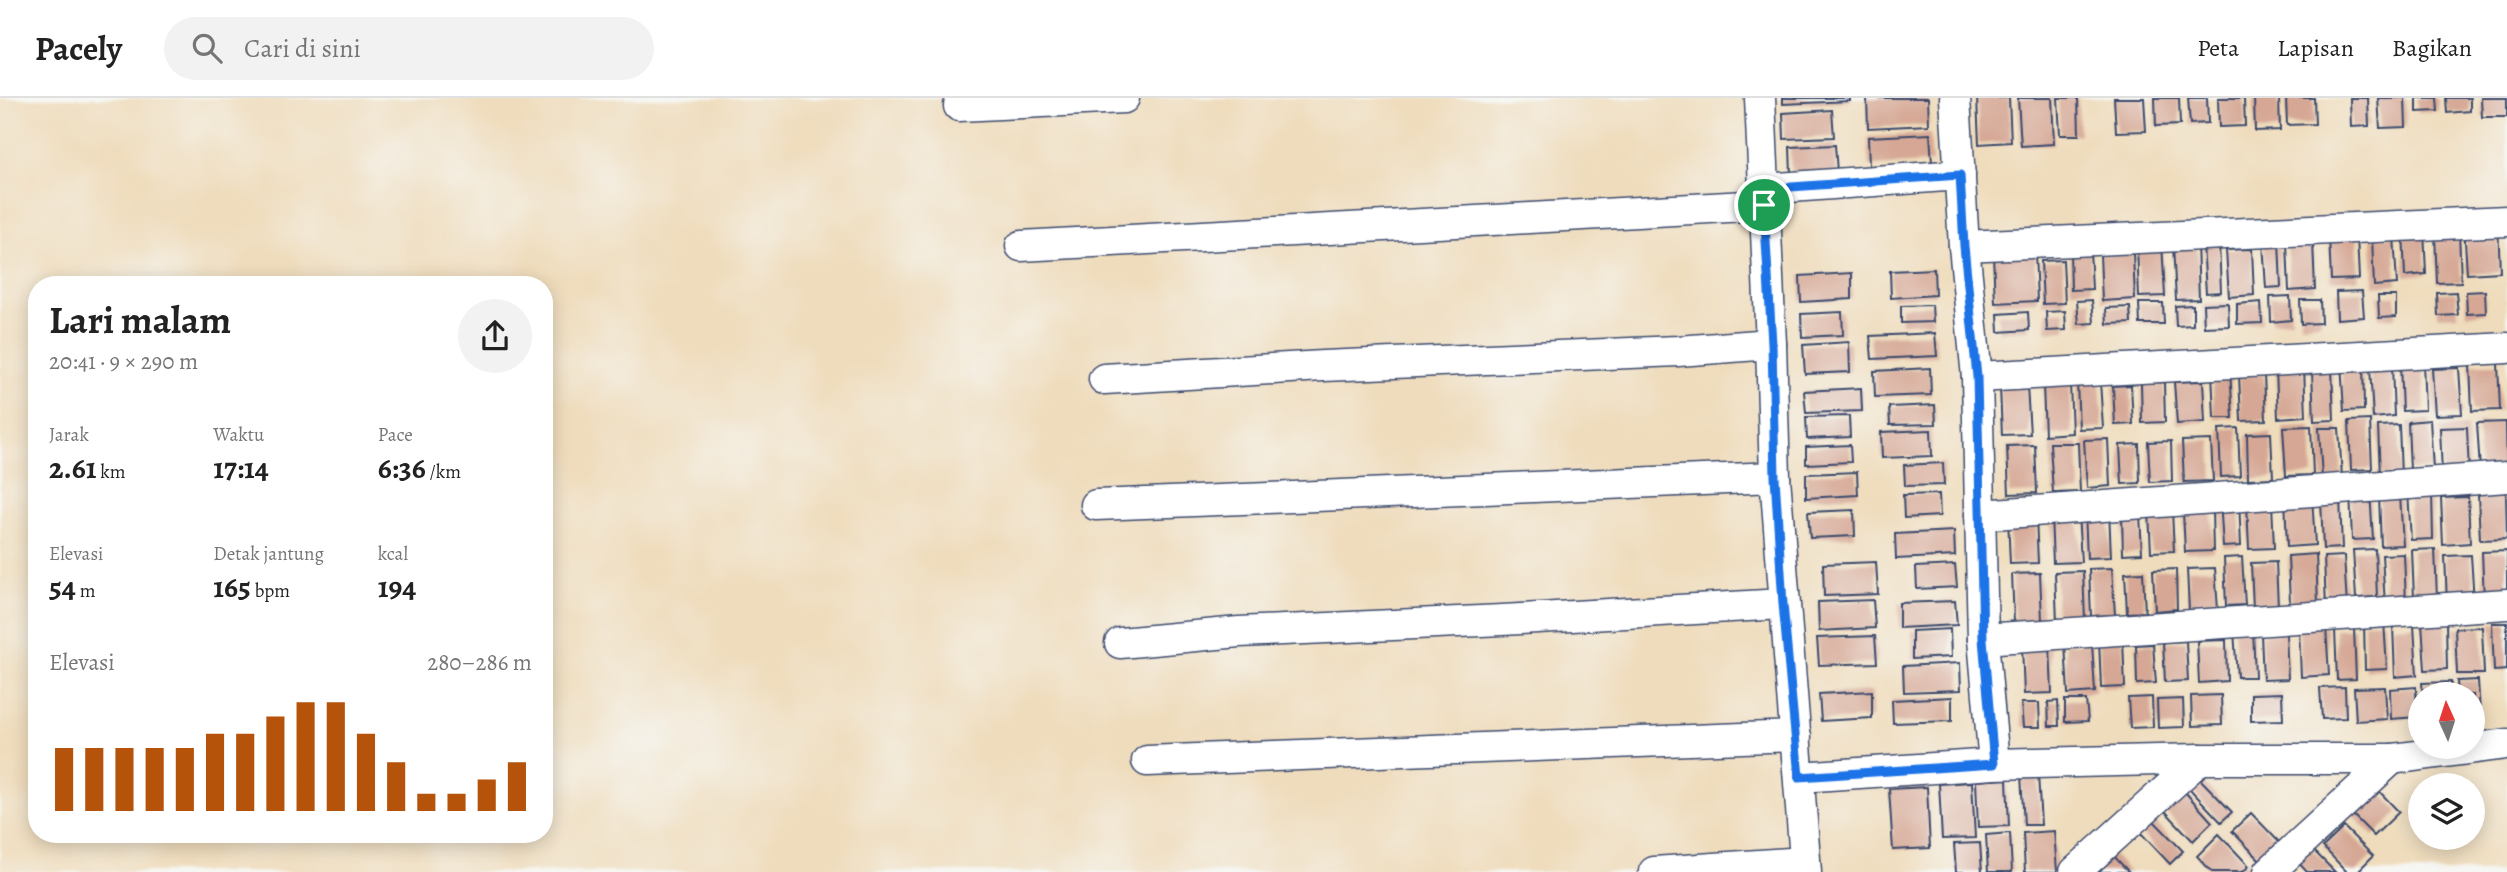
<!DOCTYPE html>
<html lang="id">
<head>
<meta charset="utf-8">
<style>
  :root { --surface:#fff; --page:#f2f2f2; --text:#222; --muted:#767676; --line:#e0e0e0; --accent:#b45309 }
  body { margin:0; font-family:Alegreya,serif; background:var(--page); color:var(--text); height:100vh; display:flex; flex-direction:column; font-size:26px; white-space:nowrap }
  * { box-sizing:border-box; margin:0 }
  p { font-size:23px; color:var(--muted) }
  .icon { flex:none; width:38px; height:38px; fill:none; stroke:currentColor; stroke-width:2; stroke-linecap:round; stroke-linejoin:round }
  .map { position:relative; flex:1; overflow:hidden }
  .drawer { position:absolute; left:28px; top:178px; width:525px; height:567px; display:flex; flex-direction:column; background:var(--surface); border-radius:28px; box-shadow:0 4px 18px #0003 }
  .drawer>* { flex:none }
  .needle { width:46px; rotate:357deg }
  .controls { position:absolute; left:2408px; top:584px; display:grid; gap:14px }
  .controls a { display:grid; place-items:center; width:77px; height:77px; border-radius:50%; background:var(--surface); box-shadow:0 4px 18px #0003; font-size:35px }
  .pin { position:absolute; display:grid; place-items:center; width:60px; height:60px; color:#fff; margin:-30px; border:4px solid #fff; border-radius:50%; box-shadow:0 2px 7px #0007 }
  .round { display:grid; place-items:center; flex:none; width:74px; height:74px; border-radius:37px; background:var(--page) }
  .summary { display:flex; align-items:center; justify-content:space-between; height:119px; padding:0 21px }
  h1 { font-size:38px; font-weight:600; line-height:52px }
  .figures { display:grid; grid-template-columns:repeat(3,1fr); gap:10px; height:119px; padding:7px 21px }
  .figures div { display:grid; align-content:center }
  .figures b { font-size:30px; font-weight:600 }
  .figures small { font-size:19px; font-weight:400 }
  .figures p { font-size:19px }
  .chart { height:196px; padding:14px 21px }
  .chart p { display:flex; justify-content:space-between }
  .chart svg { width:100%; height:126px; margin-top:7px; stroke:var(--accent); stroke-width:6 }
  header { display:flex; align-items:center; gap:42px; box-sizing:border-box; height:98px; padding:0 35px; background:var(--surface); border-bottom:2px solid var(--line) }
  header strong { font-size:33px }
  nav { display:flex; gap:38px; margin-inline-start:auto; font-size:24px }
  .search { width:490px; height:63px; background:var(--page); display:flex; align-items:center; gap:18px; box-sizing:border-box; padding:0 24px; border-radius:38px; color:var(--muted); font-size:26px }
  .map>svg:first-child { display:block }
  .building { fill:#d6a794 }
  .lines { fill:none; stroke-linecap:round; stroke-linejoin:round }
  .minor-casing { stroke:#3b496c; stroke-width:33 }
  .minor { stroke:#fff; stroke-width:30 }
  .route-casing { stroke:#fff; stroke-width:14 }
  .route { stroke:#1a73e8; stroke-width:9 }
</style>
</head>
<body>
<header>
<strong>Pacely</strong>
<div class="search"><svg class="icon" aria-label="search" viewBox="0 0 24 24"><circle cx="10" cy="10" r="6"/><path d="M15 15l6 6"/></svg>Cari di sini</div>
<nav><a>Peta</a><a>Lapisan</a><a>Bagikan</a></nav>
</header>
<div class="map">
<svg width="2507" height="774" viewBox="0 0 2507 774">
  <rect width="100%" height="100%" fill="#f6f6f2"/>
  <filter id="ink" filterUnits="userSpaceOnUse"><feTurbulence type="fractalNoise" baseFrequency=".0143" numOctaves="2"/><feDisplacementMap in="SourceGraphic" scale="14" xChannelSelector="R" yChannelSelector="G"/><feConvolveMatrix kernelMatrix="1 2 1 2 8 2 1 2 1" color-interpolation-filters="sRGB"/></filter>
  <filter id="wash" filterUnits="userSpaceOnUse"><feTurbulence type="fractalNoise" baseFrequency=".00686" numOctaves="4" result="noise"/><feDisplacementMap in="SourceGraphic" scale="28" xChannelSelector="R" yChannelSelector="G"/><feGaussianBlur stdDeviation="1.57" result="paint"/><feColorMatrix in="noise" values="0 0 0 0 0 0 0 0 0 0 0 0 0 0 0 0 0 1.4 0 .05"/><feComposite in="paint" operator="in"/></filter>
  <g filter="url(#wash)">
    <rect width="100%" height="100%" fill="#efdcbc"/>
    <g id="blocks">
      <!-- building -->
      <g class="building">
        <polygon points="1783,0 1850,0 1850,3 1783,6"/>
        <polygon points="1867,0 1928,0 1929,27 1868,30"/>
        <polygon points="1977,0 2009,0 2011,44 1979,46"/>
        <polygon points="2018,0 2052,0 2054,46 2021,48"/>
        <polygon points="2058,0 2078,0 2079,37 2060,37"/>
        <polygon points="2114,0 2144,0 2146,33 2116,34"/>
        <polygon points="2155,0 2179,0 2180,27 2156,28"/>
        <polygon points="2188,0 2207,0 2208,25 2190,26"/>
        <polygon points="2218,0 2244,0 2245,28 2219,29"/>
        <polygon points="2254,0 2279,0 2280,32 2255,33"/>
        <polygon points="2286,0 2314,0 2315,26 2287,27"/>
        <polygon points="2350,0 2368,0 2369,28 2351,29"/>
        <polygon points="2378,0 2405,0 2406,29 2380,30"/>
        <polygon points="2417,0 2437,0 2438,13 2417,14"/>
        <polygon points="2446,0 2470,0 2470,13 2447,15"/>
        <polygon points="2481,0 2507,0 2507,19 2482,19"/>
        <polygon points="1832,12 1834,39 1784,41 1783,15"/>
        <polygon points="1930,36 1932,65 1869,68 1868,39"/>
        <polygon points="1835,47 1837,74 1791,77 1790,49"/>
        <polygon points="2498,125 2500,174 2467,176 2464,126"/>
        <polygon points="2424,131 2426,176 2405,178 2403,132"/>
        <polygon points="2459,133 2461,184 2437,185 2435,134"/>
        <polygon points="2357,137 2359,181 2331,182 2329,138"/>
        <polygon points="2394,138 2397,186 2374,188 2372,139"/>
        <polygon points="2279,143 2281,189 2266,190 2263,144"/>
        <polygon points="2219,144 2221,194 2206,195 2203,145"/>
        <polygon points="2313,144 2315,191 2289,193 2287,145"/>
        <polygon points="2162,145 2165,198 2139,199 2137,147"/>
        <polygon points="2197,145 2199,201 2176,202 2173,147"/>
        <polygon points="2252,151 2254,197 2229,199 2226,152"/>
        <polygon points="2090,152 2092,191 2071,192 2070,153"/>
        <polygon points="2035,154 2037,203 1995,205 1993,156"/>
        <polygon points="2133,155 2135,201 2102,203 2100,156"/>
        <polygon points="2063,162 2065,205 2043,206 2041,163"/>
        <polygon points="1934,171 1935,197 1891,200 1890,173"/>
        <polygon points="1852,175 1852,201 1801,204 1800,178"/>
        <polygon points="2362,193 2364,219 2337,221 2336,194"/>
        <polygon points="2485,193 2486,215 2467,216 2466,194"/>
        <polygon points="2456,194 2458,217 2438,218 2437,195"/>
        <polygon points="2290,198 2291,222 2271,224 2270,199"/>
        <polygon points="2378,198 2396,198 2396,219 2379,220"/>
        <polygon points="2092,202 2094,225 2079,226 2077,203"/>
        <polygon points="2300,202 2320,202 2321,225 2301,226"/>
        <polygon points="2261,204 2262,225 2237,226 2237,206"/>
        <polygon points="2139,205 2163,205 2164,226 2140,226"/>
        <polygon points="2228,205 2229,228 2204,229 2203,206"/>
        <polygon points="1932,207 1933,224 1901,225 1901,208"/>
        <polygon points="2193,207 2193,227 2176,228 2175,208"/>
        <polygon points="2130,209 2131,225 2107,226 2106,210"/>
        <polygon points="2065,213 2066,232 2047,233 2046,214"/>
        <polygon points="1842,214 1843,237 1802,239 1801,216"/>
        <polygon points="2028,214 2029,232 1999,234 1998,216"/>
        <polygon points="1935,235 1937,258 1872,261 1870,238"/>
        <polygon points="1849,244 1850,274 1805,276 1803,247"/>
        <polygon points="2363,264 2364,312 2344,313 2341,265"/>
        <polygon points="2423,264 2425,312 2402,313 2400,265"/>
        <polygon points="2470,266 2498,266 2500,312 2472,313"/>
        <polygon points="2392,268 2394,318 2373,320 2370,269"/>
        <polygon points="2304,269 2306,318 2278,320 2276,271"/>
        <polygon points="1930,270 1931,297 1875,299 1874,273"/>
        <polygon points="2459,270 2462,316 2435,317 2432,271"/>
        <polygon points="2332,271 2334,322 2314,323 2312,272"/>
        <polygon points="2230,272 2233,320 2214,320 2212,273"/>
        <polygon points="2264,276 2266,322 2241,323 2239,277"/>
        <polygon points="2077,283 2100,283 2103,330 2079,331"/>
        <polygon points="2203,283 2205,324 2177,326 2174,284"/>
        <polygon points="2164,284 2165,324 2142,325 2141,285"/>
        <polygon points="2070,286 2072,335 2045,337 2043,287"/>
        <polygon points="2131,287 2133,326 2115,327 2113,288"/>
        <polygon points="2027,288 2030,336 2002,337 2000,289"/>
        <polygon points="1861,290 1862,313 1806,315 1804,293"/>
        <polygon points="1935,307 1936,326 1890,327 1889,309"/>
        <polygon points="1849,318 1850,339 1807,341 1806,319"/>
        <polygon points="2370,322 2372,371 2351,372 2349,323"/>
        <polygon points="2430,322 2433,371 2410,372 2408,324"/>
        <polygon points="2506,324 2507,371 2480,372 2477,325"/>
        <polygon points="2399,327 2401,377 2380,378 2378,328"/>
        <polygon points="2311,328 2313,377 2286,378 2283,329"/>
        <polygon points="2467,329 2469,375 2442,376 2440,330"/>
        <polygon points="2238,330 2240,378 2221,379 2219,331"/>
        <polygon points="2319,330 2339,330 2342,380 2322,381"/>
        <polygon points="1931,332 1932,358 1882,360 1881,334"/>
        <polygon points="2271,335 2273,380 2248,381 2247,336"/>
        <polygon points="2108,341 2110,388 2087,390 2084,342"/>
        <polygon points="2211,342 2213,383 2184,384 2182,343"/>
        <polygon points="2171,343 2172,383 2150,384 2148,344"/>
        <polygon points="2050,345 2078,345 2080,394 2053,395"/>
        <polygon points="2139,346 2140,385 2122,386 2120,347"/>
        <polygon points="1850,347 1851,364 1806,366 1806,349"/>
        <polygon points="2035,347 2037,395 2009,396 2007,348"/>
        <polygon points="1943,365 1944,387 1905,388 1904,367"/>
        <polygon points="1857,374 1858,397 1806,400 1806,376"/>
        <polygon points="2350,393 2370,393 2373,441 2352,442"/>
        <polygon points="2432,393 2433,441 2411,442 2408,394"/>
        <polygon points="2506,394 2507,441 2480,442 2478,396"/>
        <polygon points="1939,396 1940,418 1904,420 1903,397"/>
        <polygon points="2400,397 2403,447 2381,448 2379,398"/>
        <polygon points="2312,398 2315,447 2287,449 2285,399"/>
        <polygon points="2468,399 2470,445 2443,447 2441,400"/>
        <polygon points="2321,400 2340,400 2342,450 2323,451"/>
        <polygon points="2220,401 2239,401 2241,448 2223,449"/>
        <polygon points="2272,405 2274,450 2249,451 2247,406"/>
        <polygon points="2109,411 2111,459 2087,460 2085,413"/>
        <polygon points="1854,412 1855,438 1810,440 1808,414"/>
        <polygon points="2212,412 2213,453 2185,454 2183,413"/>
        <polygon points="2172,413 2174,453 2151,454 2149,414"/>
        <polygon points="2078,415 2081,464 2053,465 2051,416"/>
        <polygon points="2140,416 2142,455 2123,456 2122,417"/>
        <polygon points="2036,417 2038,465 2010,466 2008,418"/>
        <polygon points="1954,433 1955,458 1896,461 1895,436"/>
        <polygon points="2375,451 2377,499 2356,500 2353,452"/>
        <polygon points="2435,451 2437,500 2414,500 2412,452"/>
        <polygon points="2507,453 2507,500 2484,501 2482,454"/>
        <polygon points="2316,456 2318,506 2290,507 2288,458"/>
        <polygon points="2404,456 2406,505 2385,507 2382,457"/>
        <polygon points="2471,457 2474,504 2447,505 2445,458"/>
        <polygon points="2344,458 2347,509 2326,510 2324,459"/>
        <polygon points="2242,459 2245,507 2226,508 2224,460"/>
        <polygon points="1876,464 1878,496 1824,498 1823,466"/>
        <polygon points="2276,464 2278,509 2253,510 2251,465"/>
        <polygon points="1955,467 1957,489 1917,491 1916,469"/>
        <polygon points="2112,470 2115,517 2091,518 2089,471"/>
        <polygon points="2215,470 2218,512 2189,513 2187,471"/>
        <polygon points="2176,471 2177,511 2155,513 2153,472"/>
        <polygon points="2083,473 2085,522 2057,524 2055,474"/>
        <polygon points="2143,474 2145,514 2127,515 2125,475"/>
        <polygon points="2040,475 2042,523 2014,525 2012,476"/>
        <polygon points="1873,502 1875,530 1819,533 1818,504"/>
        <polygon points="1955,503 1957,527 1899,530 1899,505"/>
        <polygon points="2384,523 2387,571 2365,572 2364,524"/>
        <polygon points="2446,523 2447,571 2425,572 2422,524"/>
        <polygon points="2492,525 2507,525 2507,572 2494,573"/>
        <polygon points="2414,527 2417,577 2395,579 2393,528"/>
        <polygon points="2326,528 2329,577 2301,579 2299,530"/>
        <polygon points="2482,529 2484,576 2457,576 2455,530"/>
        <polygon points="2354,530 2356,581 2337,582 2335,531"/>
        <polygon points="1950,531 1951,559 1912,561 1912,533"/>
        <polygon points="2253,531 2255,579 2237,579 2234,532"/>
        <polygon points="2286,535 2288,581 2263,582 2261,536"/>
        <polygon points="1875,538 1877,565 1819,567 1817,540"/>
        <polygon points="2099,542 2123,542 2125,589 2101,590"/>
        <polygon points="2226,542 2227,583 2199,585 2197,543"/>
        <polygon points="2186,543 2188,583 2165,584 2163,544"/>
        <polygon points="2092,545 2095,594 2068,596 2065,546"/>
        <polygon points="2153,546 2156,585 2137,586 2136,547"/>
        <polygon points="2050,547 2052,595 2024,596 2022,548"/>
        <polygon points="1960,565 1961,592 1904,594 1903,568"/>
        <polygon points="2478,582 2480,616 2473,616 2473,597 2458,597 2457,583"/>
        <polygon points="2451,584 2451,597 2423,597 2422,585"/>
        <polygon points="2345,589 2346,620 2322,621 2320,590"/>
        <polygon points="2385,589 2387,621 2356,623 2354,590"/>
        <polygon points="2416,589 2417,619 2391,621 2390,591"/>
        <polygon points="1872,593 1872,620 1821,623 1819,596"/>
        <polygon points="2282,595 2283,622 2251,623 2251,596"/>
        <polygon points="2221,597 2222,627 2192,628 2191,598"/>
        <polygon points="1952,599 1952,623 1893,625 1892,602"/>
        <polygon points="2152,599 2153,629 2130,630 2128,600"/>
        <polygon points="2183,601 2184,629 2158,630 2157,602"/>
        <polygon points="2065,602 2086,602 2088,623 2065,624"/>
        <polygon points="2058,603 2059,628 2049,628 2048,604"/>
        <polygon points="2021,605 2039,605 2040,629 2023,629"/>
        <polygon points="2038,676 2041,727 2024,727 2021,677"/>
        <polygon points="2197,678 2232,714 2221,724 2187,688"/>
        <polygon points="2007,681 2009,728 1978,729 1976,683"/>
        <polygon points="1972,684 1975,740 1942,741 1939,686"/>
        <polygon points="1927,689 1930,750 1893,752 1889,691"/>
        <polygon points="2377,691 2399,714 2374,738 2351,715"/>
        <polygon points="2185,694 2212,724 2193,743 2165,713"/>
        <polygon points="2251,715 2281,746 2262,764 2232,733"/>
        <polygon points="2152,721 2183,753 2170,766 2139,733"/>
        <polygon points="2344,729 2373,758 2357,774 2347,774 2323,749"/>
        <polygon points="2054,733 2057,774 2025,774 2023,735"/>
        <polygon points="2010,735 2012,774 1988,774 1986,737"/>
        <polygon points="2219,736 2249,768 2243,774 2212,774 2197,758"/>
        <polygon points="1980,745 1982,774 1956,774 1954,746"/>
        <polygon points="2311,750 2335,774 2307,774 2297,763"/>
        <polygon points="2110,754 2129,774 2089,774"/>
      </g>
    </g>
  </g>
  <g filter="url(#ink)">
    <use href="#blocks" fill-opacity="0" stroke="#3b496c" stroke-width="2"/>
    <g class="lines">
      <defs>
        <g id="minor">
          <polyline points="1760,0 1771,246 1775,379 1806,774"/>
          <polyline points="959,8 1124,0"/>
          <polyline points="1763,91 1960,77"/>
          <polyline points="1021,148 1764,107"/>
          <polyline points="1964,148 2507,123"/>
          <polyline points="1977,279 2507,250"/>
          <polyline points="1104,281 1323,268 1678,253 1771,246"/>
          <polyline points="1096,407 1775,379"/>
          <polyline points="1980,417 2507,379"/>
          <polyline points="1983,541 2507,506"/>
          <polyline points="1120,545 1239,534 1502,522 1783,506"/>
          <polyline points="1147,663 1796,638"/>
          <polyline points="1994,666 2200,661 2392,661 2507,646"/>
          <polyline points="1799,679 1994,666 1983,541 1977,279 1964,148 1955,0"/>
          <polyline points="1654,774 1805,764"/>
          <polyline points="2075,774 2200,661"/>
          <polyline points="2269,774 2392,661"/>
        </g>
      </defs>
      <!-- minor casing -->
      <use href="#minor" class="minor-casing"/>
      <!-- minor -->
      <use href="#minor" class="minor"/>
    </g>
  </g>
  <g class="lines" filter="url(#ink)">
    <defs>
      <polygon id="route" points="1960,77 1964,148 1977,279 1983,541 1994,666 1799,679 1783,506 1775,379 1772,246 1763,91"/>
    </defs>
    <!-- route casing -->
    <use href="#route" class="route-casing"/>
    <!-- route -->
    <use href="#route" class="route"/>
  </g>
</svg>
<div class="controls">
<a><svg class="needle" viewBox="-14 -14 28 28"><path d="M0-13l5 13h-10z" fill="#e53935"/><path d="M0 13l5-13h-10z" fill="#767676"/></svg></a>
<a><svg class="icon" aria-label="layers" viewBox="0 0 24 24"><path d="M12 4l9 5-9 5-9-5zM3 14l9 5 9-5"/></svg></a>
</div>
<div class="pin" style="left:1764px;top:107px;background:#1e9e55"><svg class="icon" aria-label="arrive" viewBox="0 0 24 24"><path d="M6 21V4h12l-3 4 3 4H6"/></svg></div>
<section class="drawer">
<div class="summary"><div><h1>Lari malam</h1><p>20:41 · 9 × 290 m</p></div><a class="round"><svg class="icon" aria-label="share" viewBox="0 0 24 24"><path d="M12 15V3M7 8l5-5 5 5M5 13v7h14v-7"/></svg></a></div>
<div class="figures">
<div><p>Jarak</p><b>2.61<small> km</small></b></div>
<div><p>Waktu</p><b>17:14</b></div>
<div><p>Pace</p><b>6:36<small> /km</small></b></div>
</div>
<div class="figures">
<div><p>Elevasi</p><b>54<small> m</small></b></div>
<div><p>Detak jantung</p><b>165<small> bpm</small></b></div>
<div><p>kcal</p><b>194</b></div>
</div>
<div class="chart"><p><span>Elevasi</span>280–286 m</p>
<svg viewBox="0 0 160 44" preserveAspectRatio="none"><path d="M5 44V22M15 44V22M25 44V22M35 44V22M45 44V22M55 44V17M65 44V17M75 44V11M85 44V6M95 44V6M105 44V17M115 44V27M125 44V38M135 44V38M145 44V33M155 44V27"/></svg>
</div>
</section>
</div>
</body>
</html>
